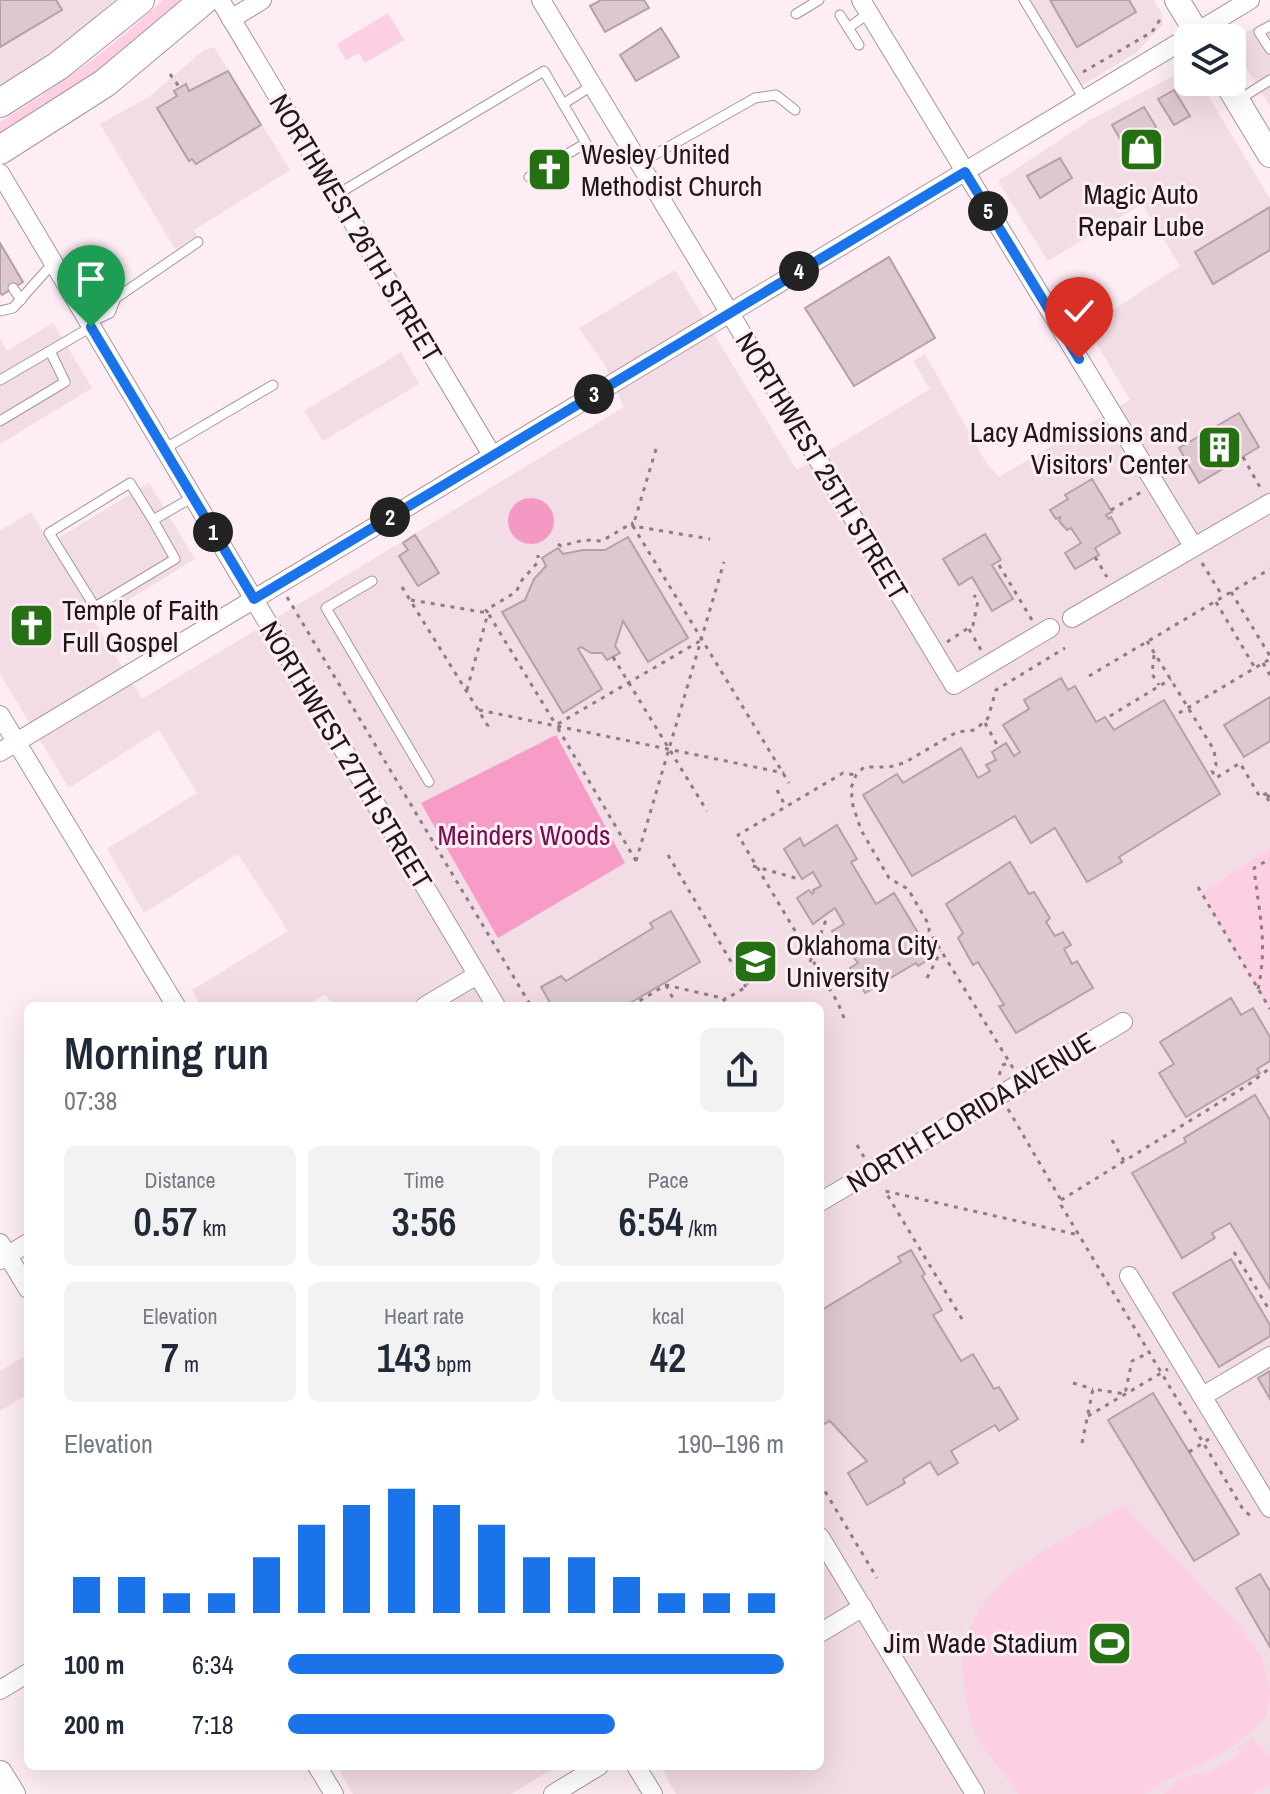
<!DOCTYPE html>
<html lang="en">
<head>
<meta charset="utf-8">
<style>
  :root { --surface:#fff; --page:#f2f2f3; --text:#1f2937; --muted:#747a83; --accent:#1a73e8 }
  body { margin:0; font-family:"Archivo Narrow",sans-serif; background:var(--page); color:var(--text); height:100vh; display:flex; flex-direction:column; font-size:30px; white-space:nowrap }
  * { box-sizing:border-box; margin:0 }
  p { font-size:26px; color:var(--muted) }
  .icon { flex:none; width:44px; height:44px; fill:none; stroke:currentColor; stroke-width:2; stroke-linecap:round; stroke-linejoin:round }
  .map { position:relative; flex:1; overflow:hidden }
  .drawer { position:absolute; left:24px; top:1002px; width:800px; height:768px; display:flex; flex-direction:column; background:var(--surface); border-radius:12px; box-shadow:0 8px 32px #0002 }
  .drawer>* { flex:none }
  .buttons { position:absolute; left:1174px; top:24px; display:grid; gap:16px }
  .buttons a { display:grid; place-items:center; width:72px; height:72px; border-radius:12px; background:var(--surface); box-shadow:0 8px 32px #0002; font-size:40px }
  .pin { position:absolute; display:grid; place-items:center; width:68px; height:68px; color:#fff; margin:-82px -34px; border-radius:50% 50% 50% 0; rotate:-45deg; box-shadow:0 0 8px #0007 }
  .pin .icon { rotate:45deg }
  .km { position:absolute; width:40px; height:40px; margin:-20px; border-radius:50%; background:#222; color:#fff; font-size:22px; line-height:40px; text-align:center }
  .round { display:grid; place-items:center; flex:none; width:84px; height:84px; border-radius:12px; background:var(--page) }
  .headline { display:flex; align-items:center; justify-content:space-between; height:136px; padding:0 40px }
  h1 { font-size:44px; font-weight:600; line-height:60px }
  .figures { display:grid; grid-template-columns:repeat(3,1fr); gap:12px; height:136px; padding:8px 40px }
  .figures div { display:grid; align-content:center; border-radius:12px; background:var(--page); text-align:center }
  .figures b { font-size:40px; font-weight:600 }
  .figures small { font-size:22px; font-weight:400 }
  .figures p { font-size:22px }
  .chart { height:224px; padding:16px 40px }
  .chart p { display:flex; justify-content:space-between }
  .chart svg { width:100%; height:144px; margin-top:8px; stroke:var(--accent); stroke-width:6 }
  ul { padding:0 40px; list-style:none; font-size:26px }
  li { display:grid; grid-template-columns:128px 96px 1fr; align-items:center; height:60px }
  li i { height:20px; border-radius:10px; background:var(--accent) }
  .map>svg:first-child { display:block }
  .built { fill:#f2dce6 }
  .green { fill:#fdcfe3 }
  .forest { fill:#f69cc6 }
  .water { fill:#f499c3 }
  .building { fill:#ddc8d1; stroke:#b4a0a9; stroke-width:2 }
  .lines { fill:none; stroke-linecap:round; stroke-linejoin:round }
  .lane-casing { stroke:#a9959d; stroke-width:11 }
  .street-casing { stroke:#a9959d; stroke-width:20 }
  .secondary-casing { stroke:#a9959d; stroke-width:26 }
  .primary-casing { stroke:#a9959d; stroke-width:30 }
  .path { stroke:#8a7e83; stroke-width:3; stroke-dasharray:4 6; stroke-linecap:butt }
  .lane { stroke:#fff; stroke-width:9 }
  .street { stroke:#fff; stroke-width:18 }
  .secondary { stroke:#fff; stroke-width:24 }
  .primary { stroke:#fff; stroke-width:28 }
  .route-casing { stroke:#fff; stroke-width:16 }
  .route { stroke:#1a73e8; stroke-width:10 }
  .labels { text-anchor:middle; stroke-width:6; stroke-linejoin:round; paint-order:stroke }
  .poi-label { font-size:28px; fill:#1f181b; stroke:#feedf4; text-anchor:start }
  .street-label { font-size:28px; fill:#1f181b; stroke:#feedf4 }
  .park-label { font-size:28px; fill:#780d4e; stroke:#feedf4 }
</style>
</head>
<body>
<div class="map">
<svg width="1270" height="1794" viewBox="0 0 1270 1794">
  <rect width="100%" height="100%" fill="#feedf4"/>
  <!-- built -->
  <g class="built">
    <polygon points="0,0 114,0 77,34 0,87"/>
    <polygon points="1030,0 1154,0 1162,14 1163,24 1137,52 1081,86"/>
    <polygon points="1270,18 1270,106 1232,45 1232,41"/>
    <polygon points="214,47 290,170 194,230 197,236 175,249 100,124 149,97 204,50"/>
    <polygon points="1188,68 1188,82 1200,82 1270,199 1270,1794 676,1794 660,1766 820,1766 820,1006 333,1006 325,994 305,1006 201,1006 192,990 288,931 238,854 144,913 107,849 197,793 159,730 69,788 0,674 0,531 31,512 50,543 149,483 195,559 94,621 142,699 624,407 604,364 579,328 675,270 797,470 930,389 913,361 925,354 987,464 999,477 1130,400 1087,327 1180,266 1142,204 1048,261 998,181 1090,120"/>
    <polygon points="53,323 92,388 0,444 0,339 7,351"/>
    <polygon points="401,352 419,384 323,441 304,411"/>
    <polygon points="28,1354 28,1394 0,1411 0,1371"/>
    <polygon points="339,1766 558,1766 511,1794 353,1794 337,1767"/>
  </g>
  <!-- green -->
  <g class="green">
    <path d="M 163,0 L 191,0 L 115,66 L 0,139 L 0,122 C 58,86 114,47 163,0 Z"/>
    <polygon points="388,13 404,40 365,63 359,53 346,60 337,44"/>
    <polygon points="1270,848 1270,1009 1202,893"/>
    <path d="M 1124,1505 L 1242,1629 L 1262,1657 L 1270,1690 L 1266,1716 L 1237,1744 L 1143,1794 L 1019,1794 C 1006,1776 990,1759 979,1740 C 969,1721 966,1702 964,1681 C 953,1584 1054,1547 1124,1505 Z"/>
    <polygon points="1252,1738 1270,1756 1270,1784 1253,1794 1164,1794 1177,1780 1210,1771 1241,1754 1238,1748"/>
  </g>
  <!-- forest -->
  <polygon class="forest" points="556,735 625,863 498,938 421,803"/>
  <!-- water -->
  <circle class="water" cx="531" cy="521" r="23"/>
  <!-- building -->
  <g class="building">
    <polygon points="0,0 56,0 62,10 0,47"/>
    <polygon points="601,0 644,0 649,8 605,32 590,6"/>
    <polygon points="1050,0 1129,0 1136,12 1077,47"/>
    <polygon points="661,28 679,57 636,81 620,55"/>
    <polygon points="228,71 261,125 196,164 192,159 189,161 157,108 177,96 174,91 186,84 189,91"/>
    <polygon points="1174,90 1190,116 1174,125 1158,99"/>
    <polygon points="1144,107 1156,127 1124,146 1112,125"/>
    <polygon points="1060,158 1072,178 1040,198 1027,176"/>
    <polygon points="1270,207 1270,250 1213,284 1195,252"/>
    <polygon points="0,243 23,282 2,295 0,292"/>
    <polygon points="889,257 935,338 854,386 805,308"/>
    <polygon points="1239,413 1259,447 1199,483 1179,448"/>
    <polygon points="1092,479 1112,512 1106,515 1109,519 1111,517 1120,533 1095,548 1099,555 1075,569 1065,553 1081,543 1071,528 1067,530 1059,521 1060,517 1056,519 1050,510 1068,499 1065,495"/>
    <polygon points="985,534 1001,560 992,565 1013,599 992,611 972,577 959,585 943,559"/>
    <polygon points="415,535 439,573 418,586 399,556 408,550 403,543"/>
    <polygon points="628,537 688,638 648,662 623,621 615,646 620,653 607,660 602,653 591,653 581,647 578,649 602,689 563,713 502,612 525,600 534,579 546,566 542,558 558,548 563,554 583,550 605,550"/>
    <polygon points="1061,678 1068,690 1075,686 1096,722 1105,717 1114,730 1164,700 1220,794 1119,857 1122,862 1087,882 1055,828 1031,843 1015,816 912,876 863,795 897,774 903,783 961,748 978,778 990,771 986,765 996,760 992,752 1006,743 1014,756 1020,752 1003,725 1029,709 1024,700"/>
    <polygon points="1270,697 1270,741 1244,757 1224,725"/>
    <polygon points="837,825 857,859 851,862 876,904 894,893 926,946 921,949 928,960 918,966 916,963 865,993 850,968 858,963 851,954 847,956 832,931 844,924 835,908 813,924 797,898 809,890 812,894 814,892 813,890 821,886 813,872 802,879 784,849 800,838 804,846"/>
    <polygon points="1010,862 1029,894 1034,892 1050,918 1046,922 1055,936 1063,932 1071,945 1064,949 1072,964 1077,961 1093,988 1016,1033 999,1006 1004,1005 978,962 973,965 958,938 963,933 946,904"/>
    <polygon points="671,911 700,962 625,1006 552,1006 541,987 561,976 566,981 653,928 650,923"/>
    <polygon points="1231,998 1241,1015 1253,1008 1270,1037 1270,1061 1257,1069 1260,1073 1186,1117 1159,1073 1174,1064 1160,1042"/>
    <polygon points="1255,1095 1270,1120 1270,1289 1230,1223 1212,1233 1215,1238 1182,1258 1132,1173 1186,1142 1184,1138"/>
    <polygon points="911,1250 925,1274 922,1276 942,1310 933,1315 961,1361 973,1354 994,1389 999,1387 1018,1419 999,1431 995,1425 951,1451 958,1463 938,1475 930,1462 903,1479 905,1483 867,1505 848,1473 867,1461 830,1421 820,1426 820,1311 901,1262 898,1257"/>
    <polygon points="1231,1259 1270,1325 1270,1336 1219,1367 1173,1293"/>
    <polygon points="1270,1371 1270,1399 1258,1378"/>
    <polygon points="1153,1393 1239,1534 1194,1561 1108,1420"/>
    <polygon points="1260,1574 1270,1591 1270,1647 1236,1588"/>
  </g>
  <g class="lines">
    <defs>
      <g id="lane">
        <polyline points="1024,0 1084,99"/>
        <polyline points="796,14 819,0"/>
        <polyline points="840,15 859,45"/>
        <polyline points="1270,26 1259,32 1270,49"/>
        <polyline points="848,28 869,13"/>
        <polyline points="1240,99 1270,80"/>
        <polyline points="563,104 593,85"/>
        <polyline points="640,163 755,98 776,95 795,110"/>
        <polyline points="336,195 544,71 586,143 529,177"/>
        <polyline points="13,288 21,300"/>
        <polyline points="0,311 13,308 53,263"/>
        <polyline points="89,323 110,313 116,298 198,242"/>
        <polyline points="0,380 91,327"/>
        <polyline points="0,421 65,382 50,351"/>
        <polyline points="164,449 273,385"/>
        <polyline points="153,520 175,559 95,607 49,533 130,483 153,520 193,497"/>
        <polyline points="372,581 326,608 429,782"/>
      </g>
      <g id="street">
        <polyline points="220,0 492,455"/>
        <polyline points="541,0 954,685 1050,628"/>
        <polyline points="861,0 1193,546"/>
        <polyline points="231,19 262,0"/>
        <polyline points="0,173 496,1006"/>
        <polyline points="1072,618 1270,503"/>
        <polyline points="0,715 176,1006"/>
        <polyline points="0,752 1250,0"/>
        <polyline points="425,1006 477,975"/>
        <polyline points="820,1202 1123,1022"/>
        <polyline points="0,1243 28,1289"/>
        <polyline points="0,1260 28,1243"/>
        <polyline points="1129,1276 1270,1508"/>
        <polyline points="1203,1396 1270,1356"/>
        <polyline points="820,1537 975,1794"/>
        <polyline points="820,1633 863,1607"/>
        <polyline points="0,1690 28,1673"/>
        <polyline points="317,1766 334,1794"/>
        <polyline points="636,1766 653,1794"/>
        <polyline points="553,1794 599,1766"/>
      </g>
      <g id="secondary">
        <polyline points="1177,0 1200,38"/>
        <polyline points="1226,82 1270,155"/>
        <polyline points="0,1773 13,1794"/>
      </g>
      <g id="primary">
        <polyline points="0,103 58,66 140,0"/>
        <polyline points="0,150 105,83 204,0"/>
      </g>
    </defs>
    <!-- lane casing -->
    <use href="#lane" class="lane-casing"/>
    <!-- street casing -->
    <use href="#street" class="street-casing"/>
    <!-- secondary casing -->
    <use href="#secondary" class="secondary-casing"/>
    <!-- primary casing -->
    <use href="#primary" class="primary-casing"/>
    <!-- path -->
    <g class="path">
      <polyline points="1083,72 1152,32 1161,18"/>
      <polyline points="170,74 180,88"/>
      <polyline points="656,449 633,526 789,783"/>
      <polyline points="1243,457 1261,489"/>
      <polyline points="1111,510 1143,491"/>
      <polyline points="558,544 561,546 584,540 602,541 632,523 633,526 710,539"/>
      <polyline points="1095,557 1107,577"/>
      <polyline points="1202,563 1223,597"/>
      <polyline points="999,565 1032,620"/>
      <polyline points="402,587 488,726 488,730"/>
      <polyline points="1231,592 1270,656"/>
      <polyline points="287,597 531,1006"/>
      <polyline points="411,600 488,613 556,725"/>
      <polyline points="1216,602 1255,668"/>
      <polyline points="969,629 981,650"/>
      <polyline points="1147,641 1214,750 1216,765 1212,771 1216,778 1240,763 1260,797 1270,791"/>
      <polyline points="947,642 973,625 978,601 974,595"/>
      <polyline points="1154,655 1152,674 1159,685"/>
      <polyline points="613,657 707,811"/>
      <polyline points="1263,663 1270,675"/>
      <polyline points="1089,676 1270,569"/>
      <polyline points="467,690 488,613 486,610 516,592 522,580 538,562 538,555"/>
      <polyline points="479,710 784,773"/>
      <polyline points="1179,713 1270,659"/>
      <polyline points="1110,716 1171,679"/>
      <polyline points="985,723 999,748"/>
      <polyline points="777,790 786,807"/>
      <polyline points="1270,797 1265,794 1270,803"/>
      <polyline points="668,855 746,987"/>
      <polyline points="636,861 556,725 700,641"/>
      <polyline points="636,861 724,562"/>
      <polyline points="753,866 799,879"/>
      <polyline points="1198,887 1270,1009"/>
      <polyline points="810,962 826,920"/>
      <polyline points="927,978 941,951"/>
      <polyline points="666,985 677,1006"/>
      <path d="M 1258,989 C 1268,943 1259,914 1254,868 L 1270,859"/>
      <polyline points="631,1006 666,985 726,999"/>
      <polyline points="714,1006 746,987 748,982"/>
      <polyline points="844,1018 838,1003 738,835 843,773 856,775"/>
      <polyline points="1013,1068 929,931 929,925 908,889 889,878 861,830 853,806 851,788 856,775 864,767 889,767 904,763 957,732 975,730 988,718 996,690 1065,648"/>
      <polyline points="999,1075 1003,1065 1008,1063"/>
      <polyline points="1008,1109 1061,1200 1061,1205 1244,1511 1251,1516"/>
      <polyline points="1112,1140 1124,1161"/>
      <polyline points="857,1145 864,1157"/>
      <polyline points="1061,1200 1248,1085 1270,1068"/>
      <polyline points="1234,1252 1270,1311"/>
      <polyline points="962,1319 885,1191 1079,1235"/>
      <polyline points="1073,1383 1093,1389"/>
      <polyline points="1088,1416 1168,1369"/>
      <polyline points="1082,1443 1093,1389 1125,1394 1132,1361 1148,1353"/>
      <polyline points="1189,1452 1209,1439"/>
      <polyline points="820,1483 877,1578"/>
    </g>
    <!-- lane -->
    <use href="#lane" class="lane"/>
    <!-- street -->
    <use href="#street" class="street"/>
    <!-- secondary -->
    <use href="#secondary" class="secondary"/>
    <!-- primary -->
    <use href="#primary" class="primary"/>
  </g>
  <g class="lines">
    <defs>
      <polyline id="route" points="91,327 254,599 965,172 1079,359"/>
    </defs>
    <!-- route casing -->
    <use href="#route" class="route-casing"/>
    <!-- route -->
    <use href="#route" class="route"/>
  </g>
  <!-- icons -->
  <defs>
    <symbol id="shop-square" viewBox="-11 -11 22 22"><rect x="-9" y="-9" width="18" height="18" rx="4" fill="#247013" stroke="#feedf4"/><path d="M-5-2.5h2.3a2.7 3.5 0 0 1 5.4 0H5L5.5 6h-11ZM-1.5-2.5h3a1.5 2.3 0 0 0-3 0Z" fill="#fff"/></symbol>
    <symbol id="church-square" viewBox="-11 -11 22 22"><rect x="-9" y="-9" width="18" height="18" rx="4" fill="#247013" stroke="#feedf4"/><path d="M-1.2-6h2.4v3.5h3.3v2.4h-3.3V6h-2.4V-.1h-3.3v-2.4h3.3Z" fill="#fff"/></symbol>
    <symbol id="building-square" viewBox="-11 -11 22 22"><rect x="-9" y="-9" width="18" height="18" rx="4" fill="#247013" stroke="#feedf4"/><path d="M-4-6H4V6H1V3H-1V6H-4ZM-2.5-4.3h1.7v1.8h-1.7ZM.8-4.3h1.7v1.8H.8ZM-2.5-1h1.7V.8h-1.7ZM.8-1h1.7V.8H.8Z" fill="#fff"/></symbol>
    <symbol id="university-square" viewBox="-11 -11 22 22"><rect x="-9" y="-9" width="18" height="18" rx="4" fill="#247013" stroke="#feedf4"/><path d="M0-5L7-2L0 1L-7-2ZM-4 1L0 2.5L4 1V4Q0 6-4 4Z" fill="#fff"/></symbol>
    <symbol id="stadium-square" viewBox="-11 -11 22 22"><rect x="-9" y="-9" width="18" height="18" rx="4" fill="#247013" stroke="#feedf4"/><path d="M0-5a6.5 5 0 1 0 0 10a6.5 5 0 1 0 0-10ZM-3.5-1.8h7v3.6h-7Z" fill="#fff"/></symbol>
  </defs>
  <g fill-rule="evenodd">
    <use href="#shop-square" x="1116" y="124" width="51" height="51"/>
    <use href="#church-square" x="524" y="144" width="51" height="51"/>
    <use href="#building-square" x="1194" y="422" width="51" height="51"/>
    <use href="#church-square" x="6" y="600" width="51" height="51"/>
    <use href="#university-square" x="730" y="936" width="51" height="51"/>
    <use href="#stadium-square" x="1084" y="1618" width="51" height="51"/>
  </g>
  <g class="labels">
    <!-- poi labels -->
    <g class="poi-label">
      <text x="581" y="164">Wesley United<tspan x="581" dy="32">Methodist Church</tspan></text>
      <text x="1141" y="204" text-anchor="middle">Magic Auto<tspan x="1141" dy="32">Repair Lube</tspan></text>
      <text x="1188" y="442" text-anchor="end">Lacy Admissions and<tspan x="1188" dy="32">Visitors' Center</tspan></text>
      <text x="62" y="620">Temple of Faith<tspan x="62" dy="32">Full Gospel</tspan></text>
      <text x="786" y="955">Oklahoma City<tspan x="786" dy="32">University</tspan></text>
      <text x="1078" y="1653" text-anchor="end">Jim Wade Stadium</text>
    </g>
    <!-- street labels -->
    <g class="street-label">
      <text transform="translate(356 228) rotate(59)" y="10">NORTHWEST 26TH STREET</text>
      <text transform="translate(822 466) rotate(59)" y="10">NORTHWEST 25TH STREET</text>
      <text transform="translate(346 755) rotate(59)" y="10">NORTHWEST 27TH STREET</text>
      <text transform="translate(971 1112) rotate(-31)" y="10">NORTH FLORIDA AVENUE</text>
    </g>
    <!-- park labels -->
    <g class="park-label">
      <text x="524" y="845">Meinders Woods</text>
    </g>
  </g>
</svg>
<div class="buttons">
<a><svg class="icon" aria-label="layers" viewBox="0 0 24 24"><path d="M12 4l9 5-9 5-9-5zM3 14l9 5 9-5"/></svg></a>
</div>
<div class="pin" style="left:91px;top:327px;background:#1e9e55"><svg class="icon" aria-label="arrive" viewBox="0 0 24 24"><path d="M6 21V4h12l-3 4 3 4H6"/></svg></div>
<div class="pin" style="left:1079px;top:359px;background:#d93025"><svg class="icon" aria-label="check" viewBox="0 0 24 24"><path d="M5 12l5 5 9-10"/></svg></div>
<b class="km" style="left:213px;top:532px">1</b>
<b class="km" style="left:390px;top:517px">2</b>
<b class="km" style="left:594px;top:394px">3</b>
<b class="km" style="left:799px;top:271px">4</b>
<b class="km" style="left:988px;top:211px">5</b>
<section class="drawer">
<div class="headline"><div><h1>Morning run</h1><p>07:38</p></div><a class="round"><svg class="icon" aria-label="share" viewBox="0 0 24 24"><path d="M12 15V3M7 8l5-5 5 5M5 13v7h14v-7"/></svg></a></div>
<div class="figures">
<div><p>Distance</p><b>0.57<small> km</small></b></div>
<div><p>Time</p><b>3:56</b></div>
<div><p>Pace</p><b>6:54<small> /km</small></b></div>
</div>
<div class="figures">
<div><p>Elevation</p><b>7<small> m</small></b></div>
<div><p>Heart rate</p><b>143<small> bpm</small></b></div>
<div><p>kcal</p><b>42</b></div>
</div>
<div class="chart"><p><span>Elevation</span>190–196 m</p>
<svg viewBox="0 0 160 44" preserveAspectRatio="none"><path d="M5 44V33M15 44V33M25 44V38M35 44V38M45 44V27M55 44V17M65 44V11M75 44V6M85 44V11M95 44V17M105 44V27M115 44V27M125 44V33M135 44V38M145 44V38M155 44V38"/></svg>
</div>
<ul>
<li><b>100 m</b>6:34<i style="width:100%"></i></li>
<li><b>200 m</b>7:18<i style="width:66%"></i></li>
</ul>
</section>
</div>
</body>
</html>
